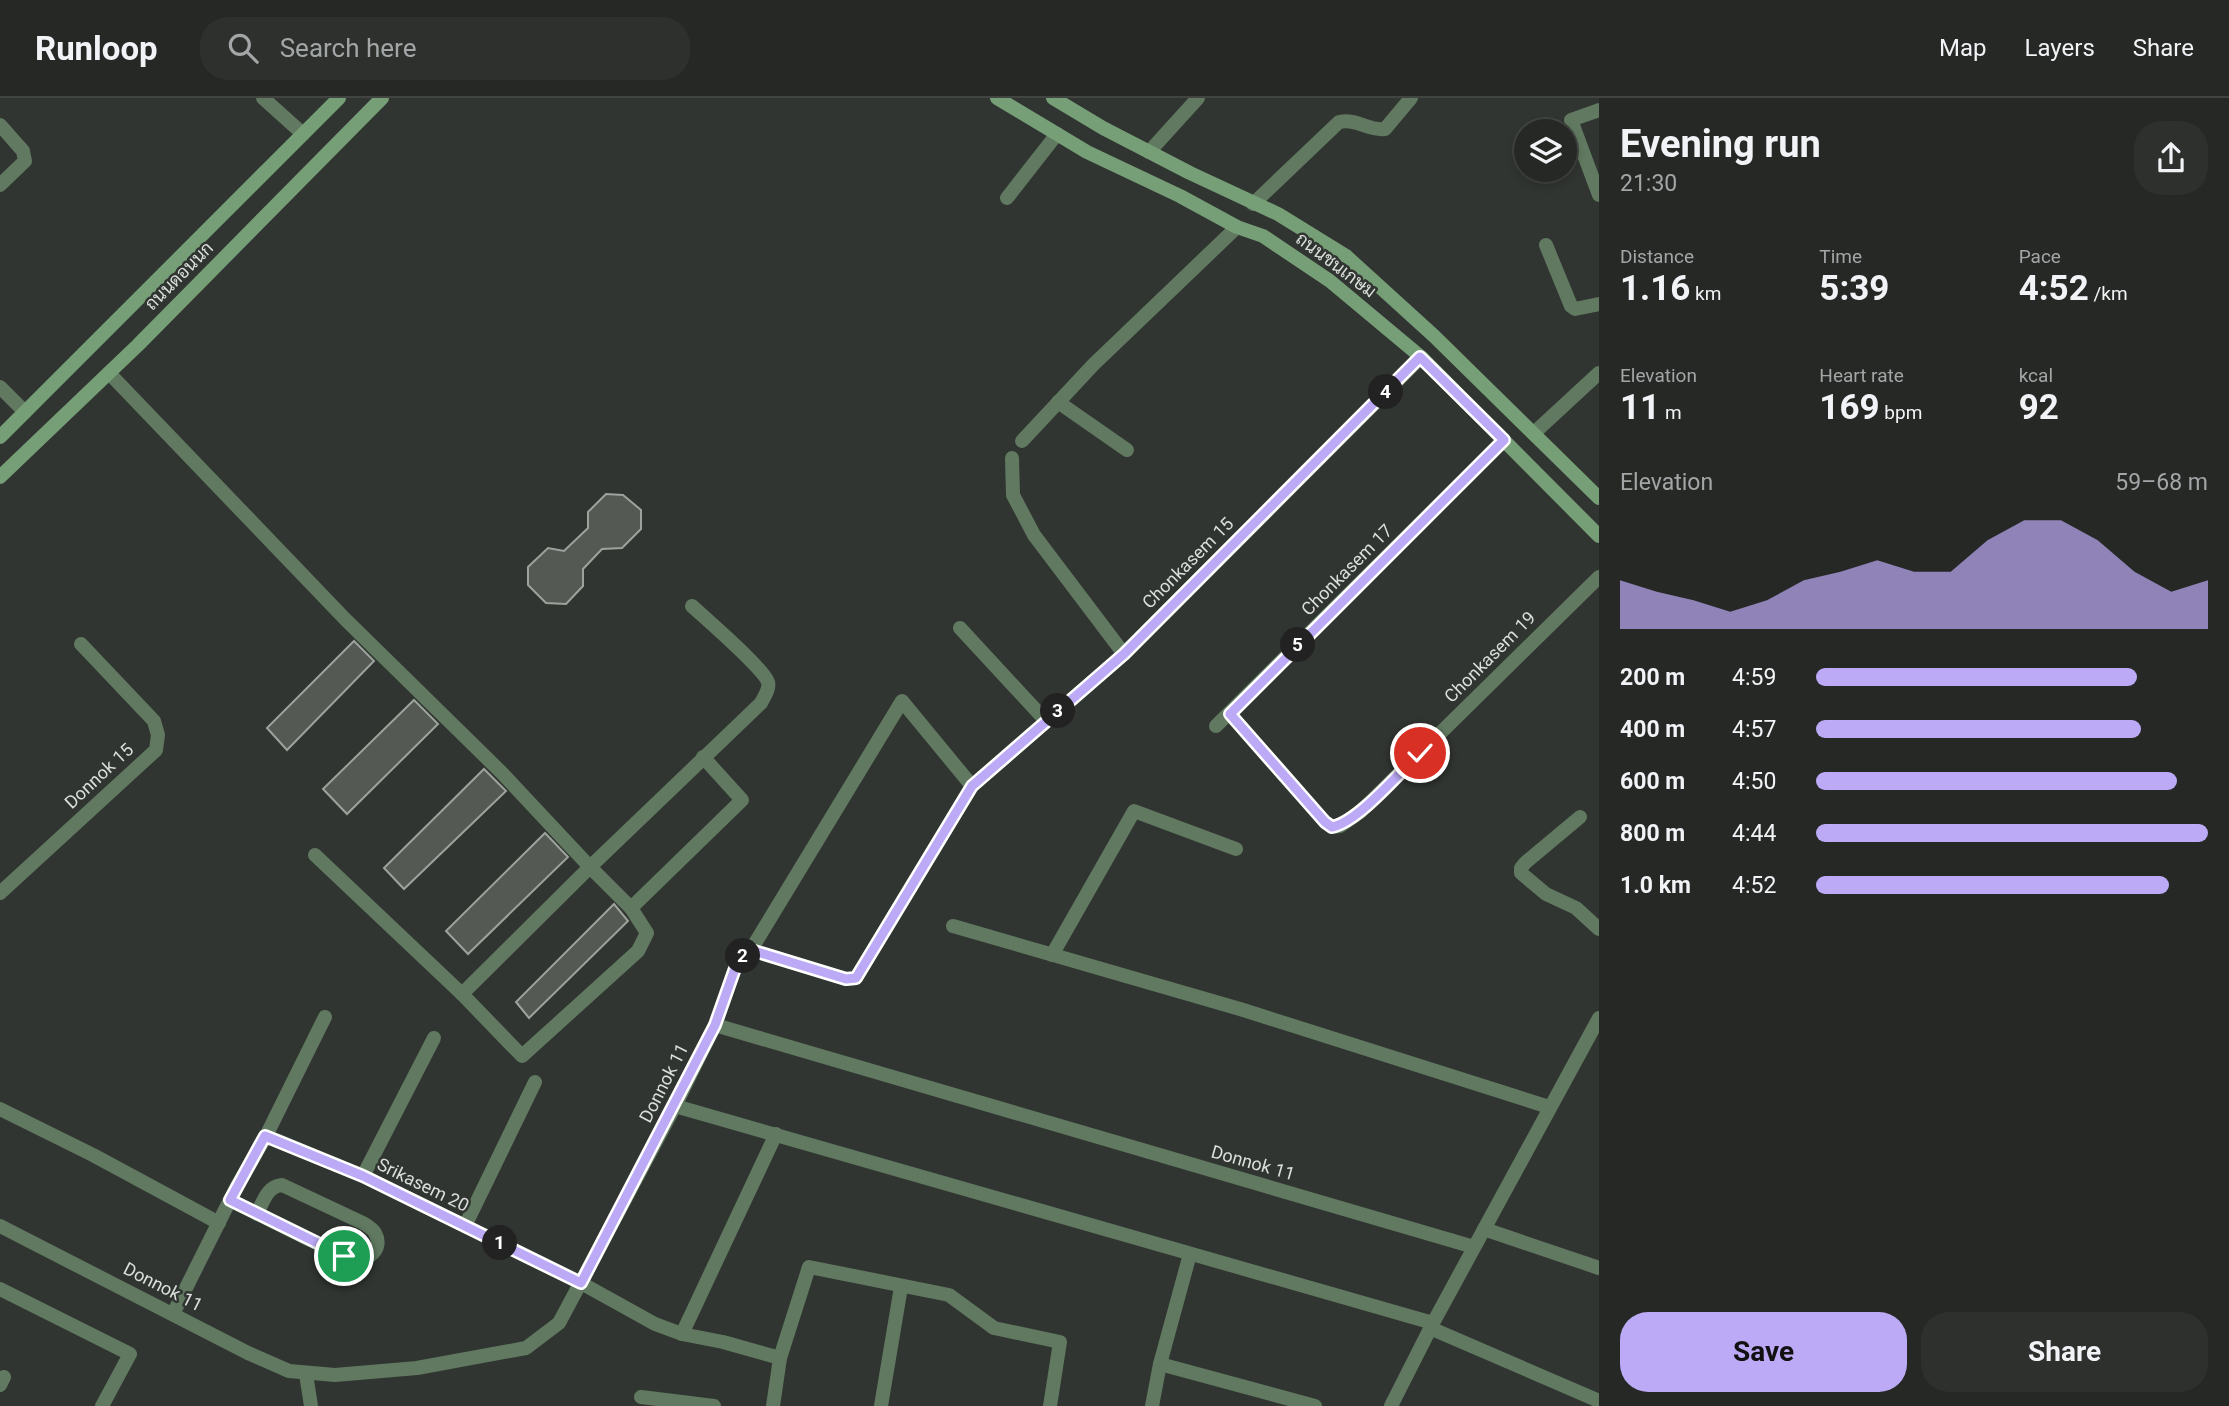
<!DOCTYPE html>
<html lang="en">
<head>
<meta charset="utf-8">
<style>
  :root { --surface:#252825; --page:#2d302d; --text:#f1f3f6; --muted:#a3a6a7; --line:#424442; --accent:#bcaaf6 }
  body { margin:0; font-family:Roboto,Sarabun,sans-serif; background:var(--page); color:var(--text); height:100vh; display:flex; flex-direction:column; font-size:26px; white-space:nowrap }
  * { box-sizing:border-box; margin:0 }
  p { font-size:23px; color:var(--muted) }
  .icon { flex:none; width:38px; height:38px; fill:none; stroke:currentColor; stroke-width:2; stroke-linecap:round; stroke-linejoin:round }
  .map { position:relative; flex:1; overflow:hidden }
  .panel { display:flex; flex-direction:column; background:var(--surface); width:630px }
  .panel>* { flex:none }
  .tools { position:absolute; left:1514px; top:21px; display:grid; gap:14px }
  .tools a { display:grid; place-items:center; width:63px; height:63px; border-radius:50%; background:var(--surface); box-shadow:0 4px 10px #0003,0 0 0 2px var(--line); font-size:35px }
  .pin { position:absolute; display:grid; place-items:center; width:60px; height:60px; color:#fff; margin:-30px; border:4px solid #fff; border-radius:50%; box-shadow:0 2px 7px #0007 }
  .km { position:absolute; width:35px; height:35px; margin:-18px; border-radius:50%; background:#222; color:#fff; font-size:19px; line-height:35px; text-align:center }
  .round { display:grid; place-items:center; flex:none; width:74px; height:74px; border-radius:28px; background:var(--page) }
  .headline { display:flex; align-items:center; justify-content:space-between; height:119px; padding:0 21px }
  h1 { font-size:38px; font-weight:700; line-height:52px }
  .figures { display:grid; grid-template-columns:repeat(3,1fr); gap:10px; height:119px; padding:7px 21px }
  .figures div { display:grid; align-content:center }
  .figures b { font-size:35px; font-weight:700 }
  .figures small { font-size:19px; font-weight:400 }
  .figures p { font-size:19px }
  .chart { height:196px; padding:14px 21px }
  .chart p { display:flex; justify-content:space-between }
  .chart svg { width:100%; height:126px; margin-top:7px; fill:var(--accent); opacity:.7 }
  .cta { display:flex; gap:14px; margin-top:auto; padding:14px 21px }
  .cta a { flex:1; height:80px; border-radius:28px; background:var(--accent); color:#111; font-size:28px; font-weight:700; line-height:80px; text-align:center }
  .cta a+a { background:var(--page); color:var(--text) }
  ul { padding:0 21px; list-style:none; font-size:23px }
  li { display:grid; grid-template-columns:112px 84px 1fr; align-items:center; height:52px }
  li i { height:18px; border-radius:9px; background:var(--accent) }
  header { display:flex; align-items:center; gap:42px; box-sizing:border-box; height:98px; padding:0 35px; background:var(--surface); border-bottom:2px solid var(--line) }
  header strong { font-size:33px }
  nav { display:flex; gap:38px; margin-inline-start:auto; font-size:24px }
  .search { width:490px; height:63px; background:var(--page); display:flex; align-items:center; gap:18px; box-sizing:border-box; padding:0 24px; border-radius:28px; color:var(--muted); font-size:26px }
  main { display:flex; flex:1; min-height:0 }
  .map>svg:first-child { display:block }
  .building { fill:#545954; stroke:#9ca29c; stroke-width:2 }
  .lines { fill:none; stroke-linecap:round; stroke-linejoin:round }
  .minor { stroke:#607960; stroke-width:14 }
  .secondary { stroke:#779f77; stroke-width:14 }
  .route-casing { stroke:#fff; stroke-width:14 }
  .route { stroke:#bcaaf6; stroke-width:9 }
  .labels { text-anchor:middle; stroke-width:5; stroke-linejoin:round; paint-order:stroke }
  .street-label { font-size:18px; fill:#dbdedb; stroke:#313531 }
</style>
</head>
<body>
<header>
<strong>Runloop</strong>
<div class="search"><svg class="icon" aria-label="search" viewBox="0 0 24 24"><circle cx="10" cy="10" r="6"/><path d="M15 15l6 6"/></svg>Search here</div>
<nav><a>Map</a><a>Layers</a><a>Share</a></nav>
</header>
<main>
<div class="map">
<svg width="1599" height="1308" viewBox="0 0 1599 1308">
  <rect width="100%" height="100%" fill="#313531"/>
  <!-- building -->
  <g class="building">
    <polygon points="606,396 623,397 641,412 641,431 622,450 602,451 583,471 583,488 566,506 546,505 528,487 528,469 548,450 564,453 588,430 588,414"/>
    <polygon points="354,543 374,563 287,652 267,630"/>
    <polygon points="414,602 438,626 347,716 323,691"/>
    <polygon points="484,671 506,693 404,791 384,770"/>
    <polygon points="545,735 568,759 468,856 446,833"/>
    <polygon points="614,806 628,823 529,920 516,904"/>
  </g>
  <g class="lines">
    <!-- minor -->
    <g class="minor">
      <polyline points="263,0 303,36"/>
      <polyline points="1599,12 1571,22 1599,97"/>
      <polyline points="0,27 23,53 25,63 0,87"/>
      <polyline points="1149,54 1198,0"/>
      <polyline points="1007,100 1057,36"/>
      <path d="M 1253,106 L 1339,24 C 1357,20 1368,33 1385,31 L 1411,0"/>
      <polyline points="1546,147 1571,208 1575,211 1599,206"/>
      <polyline points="109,275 345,521 502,675 590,769 631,810 647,835 638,853 522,958 462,896 315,757"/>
      <polyline points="0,289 25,314"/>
      <polyline points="1058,304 1127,352"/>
      <polyline points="1534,335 1599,275"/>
      <polyline points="1022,343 1093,267 1237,129"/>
      <polyline points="1012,360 1013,397 1034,437 1124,556"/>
      <polyline points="960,530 1046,623"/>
      <polygon points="902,603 972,688 856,880 846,881 751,852"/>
      <polyline points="1230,616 1325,724 1332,729 1340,728 1360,714 1599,479"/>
      <polyline points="1216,628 1504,342"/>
      <polyline points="972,688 1124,556 1421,259"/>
      <polyline points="1580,719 1525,765 1521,770 1521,775 1546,796 1576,810 1599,831"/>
      <polyline points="0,795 156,652 158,637 154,623 81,546"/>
      <polyline points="631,810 742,702 703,659"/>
      <polyline points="953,828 1240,911 1549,1009"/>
      <polyline points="1052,857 1134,713 1236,751"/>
      <path d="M 462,896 L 590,769 L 761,605 C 764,599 770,591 768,584 C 763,570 706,521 692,508"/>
      <polyline points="715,927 738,862 751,852"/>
      <polyline points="675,1008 1433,1225"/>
      <polyline points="0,1011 93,1057 219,1125"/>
      <polyline points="266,1038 325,919"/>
      <polyline points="363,1078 434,940"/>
      <path d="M 230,1102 C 256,1115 282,1128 308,1141 C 323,1148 338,1157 353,1161 C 368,1164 384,1151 375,1135 C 373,1131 368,1128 363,1125 L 282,1087 C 267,1088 263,1104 257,1116"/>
      <polyline points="0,1128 248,1255 289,1273 335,1277 417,1270 526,1250 559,1225 675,1008 715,927 1474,1149"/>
      <polyline points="465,1128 535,984"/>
      <polyline points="1484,1131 1599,1170"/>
      <polyline points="0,1191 130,1256 102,1308"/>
      <polyline points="173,1216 237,1088 266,1038 363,1078 581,1185 655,1226 682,1236 723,1244 780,1260 773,1308"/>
      <polyline points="1430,1230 1599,1303"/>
      <polyline points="682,1236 776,1036"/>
      <polyline points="780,1260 809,1169 949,1197 994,1230 1060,1244 1050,1308"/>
      <polyline points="1160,1266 1315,1308"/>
      <polyline points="306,1276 311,1308"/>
      <polyline points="0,1287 4,1279"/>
      <polyline points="641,1299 714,1308"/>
      <polyline points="881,1308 901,1189"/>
      <polyline points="1152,1308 1160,1266 1190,1156"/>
      <polyline points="1391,1308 1433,1225 1599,920"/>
    </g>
    <!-- secondary -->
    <g class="secondary">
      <polyline points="997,0 1087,54 1180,98 1237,129 1263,138 1330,183 1421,259 1599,438"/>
      <polyline points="1053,0 1103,30 1190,75 1278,116 1346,158 1434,238 1599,400"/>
      <polyline points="0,339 339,0"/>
      <polyline points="0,379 138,247 382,0"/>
    </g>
  </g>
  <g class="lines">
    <defs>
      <path id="route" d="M 344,1158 L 230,1102 L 265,1038 L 363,1078 L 581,1185 L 715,927 L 738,862 L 751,852 L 846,881 L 856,880 L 972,688 L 1124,556 L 1420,259 L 1504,342 L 1230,616 L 1325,724 L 1332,729 C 1358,724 1399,675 1420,655"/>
    </defs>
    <!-- route casing -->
    <use href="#route" class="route-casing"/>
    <!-- route -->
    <use href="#route" class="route"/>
  </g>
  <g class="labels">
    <!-- street labels -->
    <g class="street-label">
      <text transform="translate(1336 167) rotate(37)" y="6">ถนนชนเกษม</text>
      <text transform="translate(179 178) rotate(-45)" y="6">ถนนดอนนก</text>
      <text transform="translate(1188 465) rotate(-45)" y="6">Chonkasem 15</text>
      <text transform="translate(1347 472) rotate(-45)" y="6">Chonkasem 17</text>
      <text transform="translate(1490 559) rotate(-45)" y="6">Chonkasem 19</text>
      <text transform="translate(99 678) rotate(-43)" y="6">Donnok 15</text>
      <text transform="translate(664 985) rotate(-63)" y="6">Donnok 11</text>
      <text transform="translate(1253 1065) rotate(16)" y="6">Donnok 11</text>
      <text transform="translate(423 1087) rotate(26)" y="6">Srikasem 20</text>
      <text transform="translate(163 1189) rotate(27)" y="6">Donnok 11</text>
    </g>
  </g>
</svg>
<div class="tools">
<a><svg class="icon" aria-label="layers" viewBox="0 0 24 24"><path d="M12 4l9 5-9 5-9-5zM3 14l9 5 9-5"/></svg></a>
</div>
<div class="pin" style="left:344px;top:1158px;background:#1e9e55"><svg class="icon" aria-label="arrive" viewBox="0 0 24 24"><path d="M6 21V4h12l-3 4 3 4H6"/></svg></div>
<div class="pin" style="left:1420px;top:655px;background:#d93025"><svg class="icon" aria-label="check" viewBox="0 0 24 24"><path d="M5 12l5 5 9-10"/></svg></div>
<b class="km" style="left:500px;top:1145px">1</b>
<b class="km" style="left:743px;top:858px">2</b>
<b class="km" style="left:1058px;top:613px">3</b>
<b class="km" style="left:1386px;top:294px">4</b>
<b class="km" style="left:1298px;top:547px">5</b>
</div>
<section class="panel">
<div class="headline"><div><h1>Evening run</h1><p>21:30</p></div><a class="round"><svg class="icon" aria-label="share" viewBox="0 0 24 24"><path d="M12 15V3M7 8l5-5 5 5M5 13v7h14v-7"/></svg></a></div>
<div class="figures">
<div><p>Distance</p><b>1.16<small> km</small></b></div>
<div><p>Time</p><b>5:39</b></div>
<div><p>Pace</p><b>4:52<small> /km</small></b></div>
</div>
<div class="figures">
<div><p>Elevation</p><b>11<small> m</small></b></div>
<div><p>Heart rate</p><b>169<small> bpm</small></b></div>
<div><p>kcal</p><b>92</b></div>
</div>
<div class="chart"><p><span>Elevation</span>59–68 m</p>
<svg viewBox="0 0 160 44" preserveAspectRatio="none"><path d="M0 44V27L10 31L20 34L30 38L40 34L50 27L60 24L70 20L80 24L90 24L100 13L110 6L120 6L130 13L140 24L150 31L160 27V44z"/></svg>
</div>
<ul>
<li><b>200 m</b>4:59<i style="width:82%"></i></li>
<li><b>400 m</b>4:57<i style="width:83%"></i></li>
<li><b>600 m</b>4:50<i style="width:92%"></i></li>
<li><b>800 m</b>4:44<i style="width:100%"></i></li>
<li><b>1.0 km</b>4:52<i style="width:90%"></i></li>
</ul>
<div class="cta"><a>Save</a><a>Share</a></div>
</section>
</main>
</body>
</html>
